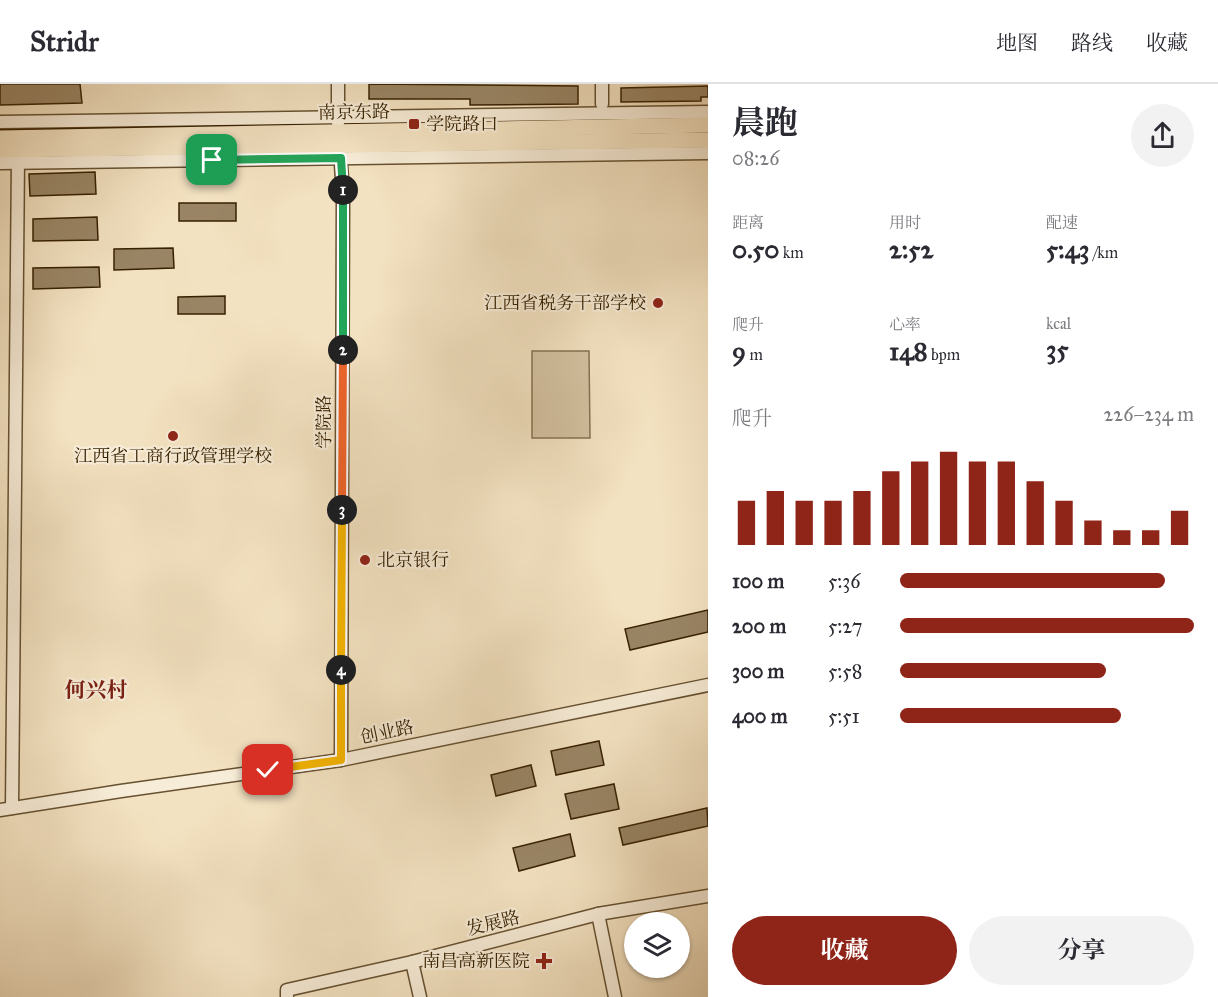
<!DOCTYPE html>
<html lang="zh">
<head>
<meta charset="utf-8">
<style>
  :root { --surface:#fff; --page:#f2f2f3; --text:#2b2b33; --muted:#7c7c81; --line:#e1e1e2; --accent:#8f2418 }
  body { margin:0; font-family:"IM FELL Great Primer","Noto Serif SC",serif; background:var(--page); color:var(--text); height:100vh; display:flex; flex-direction:column; font-size:22px; white-space:nowrap }
  * { box-sizing:border-box; margin:0 }
  p { font-size:20px; color:var(--muted) }
  .icon { flex:none; width:33px; height:33px; fill:none; stroke:currentColor; stroke-width:2; stroke-linecap:round; stroke-linejoin:round }
  .map { position:relative; flex:1; overflow:hidden }
  .sheet { display:flex; flex-direction:column; background:var(--surface); width:510px }
  .sheet>* { flex:none }
  .tools { position:absolute; left:624px; top:828px; display:grid; gap:12px }
  .tools a { display:grid; place-items:center; width:66px; height:66px; border-radius:50%; background:var(--surface); box-shadow:0 2px 4px #0004; font-size:30px }
  .pin { position:absolute; display:grid; place-items:center; width:51px; height:51px; color:#fff; margin:-26px; border-radius:12px; box-shadow:0 3px 9px #0006 }
  .km { position:absolute; width:30px; height:30px; margin:-15px; border-radius:50%; background:#222; color:#fff; font-size:16px; line-height:30px; text-align:center }
  .round { display:grid; place-items:center; flex:none; width:63px; height:63px; border-radius:32px; background:var(--page) }
  .summary { display:flex; align-items:center; justify-content:space-between; height:102px; padding:0 24px }
  h1 { font-size:33px; font-weight:700; line-height:45px }
  .stats { display:grid; grid-template-columns:repeat(3,1fr); gap:9px; height:102px; padding:6px 24px }
  .stats div { display:grid; align-content:center }
  .stats b { font-size:26px; font-weight:700 }
  .stats small { font-size:16px; font-weight:400 }
  .stats p { font-size:16px }
  .chart { height:168px; padding:12px 24px }
  .chart p { display:flex; justify-content:space-between }
  .chart svg { width:100%; height:108px; margin-top:6px; stroke:var(--accent); stroke-width:6 }
  .cta { display:flex; gap:12px; margin-top:auto; padding:12px 24px }
  .cta a { flex:1; height:69px; border-radius:36px; background:var(--accent); color:#fff; font-size:24px; font-weight:700; line-height:69px; text-align:center }
  .cta a+a { background:var(--page); color:var(--text) }
  ul { padding:0 24px; list-style:none; font-size:20px }
  li { display:grid; grid-template-columns:96px 72px 1fr; align-items:center; height:45px }
  li i { height:15px; border-radius:8px; background:var(--accent) }
  header { display:flex; align-items:center; gap:36px; box-sizing:border-box; height:84px; padding:0 30px; background:var(--surface); border-bottom:2px solid var(--line) }
  header strong { font-size:28px }
  nav { display:flex; gap:33px; margin-inline-start:auto; font-size:21px }
  main { display:flex; flex:1; min-height:0 }
  .map>svg:first-child { display:block }
  .green { fill:#d3c1a0; stroke:#857150; stroke-width:1.5 }
  .building { fill:#998565; stroke:#372101; stroke-width:1.5 }
  .lines { fill:none; stroke-linecap:round; stroke-linejoin:round }
  .minor-casing { stroke:#665131; stroke-width:15 }
  .major-casing { stroke:#372101; stroke-width:18 }
  .minor { stroke:#f7ecd7; stroke-width:12 }
  .major { stroke:#f3e2c1; stroke-width:15 }
  .split-1-casing { stroke:#fff; stroke-width:12 }
  .split-2-casing { stroke:#fff; stroke-width:12 }
  .split-3-casing { stroke:#fff; stroke-width:12 }
  .split-4-casing { stroke:#fff; stroke-width:12 }
  .split-5-casing { stroke:#fff; stroke-width:12 }
  .split-1 { stroke:#22a559; stroke-width:8 }
  .split-2 { stroke:#22a559; stroke-width:8 }
  .split-3 { stroke:#f0652b; stroke-width:8 }
  .split-4 { stroke:#f5b400; stroke-width:8 }
  .split-5 { stroke:#f5b400; stroke-width:8 }
  .poi-dot { fill:#8f2418; stroke:#f7ecd7; stroke-width:2 }
  .labels { text-anchor:middle; stroke-width:4.5; stroke-linejoin:round; paint-order:stroke }
  .street-label { font-size:18px; fill:#372101; stroke:#f7ecd7 }
  .poi-label { font-size:18px; fill:#372101; stroke:#f7ecd7; text-anchor:start }
  .quarter-label { font-size:21px; font-weight:bold; fill:#7a1f14; stroke:#f7ecd7 }
</style>
</head>
<body>
<header>
<strong>Stridr</strong>
<nav><a>地图</a><a>路线</a><a>收藏</a></nav>
</header>
<main>
<div class="map">
<svg width="708" height="913" viewBox="0 0 708 913">
  <rect width="100%" height="100%" fill="#f3e2c1"/>
  <filter id="stains"><feTurbulence type="fractalNoise" baseFrequency=".00333" numOctaves="4"/><feColorMatrix values="0 0 0 0 .2 0 0 0 0 .09 0 0 0 0 .02 0 0 0 .5 -.17"/></filter>
  <radialGradient id="worn" r=".72"><stop offset=".6" stop-color="#630" stop-opacity="0"/><stop offset="1" stop-color="#630" stop-opacity=".3"/></radialGradient>
  <!-- green -->
  <polygon class="green" points="532,267 589,267 590,354 532,354"/>
  <!-- building -->
  <g class="building">
    <polygon points="0,0 80,0 82,19 0,21"/>
    <polygon points="369,0 578,2 578,20 470,21 470,15 369,15"/>
    <polygon points="708,2 708,13 701,13 701,17 621,18 621,4"/>
    <polygon points="95,88 96,110 30,112 29,90"/>
    <rect x="179" y="119" width="57" height="18"/>
    <polygon points="97,133 98,156 33,157 33,135"/>
    <polygon points="173,164 174,184 114,186 114,165"/>
    <polygon points="99,183 100,203 33,205 33,184"/>
    <polygon points="225,212 225,230 178,230 178,213"/>
    <polygon points="708,526 708,548 630,566 625,545"/>
    <polygon points="599,657 604,681 556,691 551,667"/>
    <polygon points="531,681 536,702 496,712 491,691"/>
    <polygon points="614,700 619,725 571,735 565,710"/>
    <polygon points="707,724 708,742 623,761 619,744"/>
    <polygon points="570,750 575,772 519,787 513,764"/>
  </g>
  <g class="lines">
    <defs>
      <g id="minor">
        <polyline points="338,0 338,39"/>
        <polyline points="602,0 602,20"/>
        <polyline points="0,38 708,28"/>
        <polyline points="340,66 343,110 341,676"/>
        <polyline points="0,79 708,69"/>
        <polyline points="12,724 18,73"/>
        <polyline points="0,726 121,707 341,676 708,601"/>
        <polyline points="598,830 615,913"/>
        <polyline points="412,878 420,913"/>
        <polyline points="287,913 287,906 412,878 598,830 708,812"/>
      </g>
      <g id="major">
        <polyline points="0,54 708,41"/>
        <polyline points="0,66 708,56"/>
      </g>
    </defs>
    <!-- minor casing -->
    <use href="#minor" class="minor-casing"/>
    <!-- major casing -->
    <use href="#major" class="major-casing"/>
    <!-- minor -->
    <use href="#minor" class="minor"/>
    <!-- major -->
    <use href="#major" class="major"/>
  </g>
  <g class="lines">
    <defs>
      <polyline id="split-1" points="212,76 341,74 343,106"/>
      <polyline id="split-2" points="343,266 343,106"/>
      <polyline id="split-3" points="342,426 343,266"/>
      <polyline id="split-4" points="341,586 342,426"/>
      <polyline id="split-5" points="268,686 341,676 341,586"/>
    </defs>
    <!-- split-1 casing -->
    <use href="#split-1" class="split-1-casing"/>
    <!-- split-2 casing -->
    <use href="#split-2" class="split-2-casing"/>
    <!-- split-3 casing -->
    <use href="#split-3" class="split-3-casing"/>
    <!-- split-4 casing -->
    <use href="#split-4" class="split-4-casing"/>
    <!-- split-5 casing -->
    <use href="#split-5" class="split-5-casing"/>
    <!-- split-1 -->
    <use href="#split-1" class="split-1"/>
    <!-- split-2 -->
    <use href="#split-2" class="split-2"/>
    <!-- split-3 -->
    <use href="#split-3" class="split-3"/>
    <!-- split-4 -->
    <use href="#split-4" class="split-4"/>
    <!-- split-5 -->
    <use href="#split-5" class="split-5"/>
  </g>
  <!-- markers -->
  <g class="poi-dot">
    <rect x="408" y="34" width="12" height="12" rx="3"/>
    <circle cx="658" cy="219" r="6"/>
    <circle cx="173" cy="352" r="6"/>
    <circle cx="365" cy="476" r="6"/>
    <path d="M541 868h6v6h6v6h-6v6h-6v-6h-6v-6h6z"/>
  </g>
  <g class="labels">
    <!-- street labels -->
    <g class="street-label">
      <text transform="translate(354 28) rotate(-1)" y="6">南京东路</text>
      <text transform="translate(324 338) rotate(-90)" y="6">学院路</text>
      <text transform="translate(387 648) rotate(-12)" y="6">创业路</text>
      <text transform="translate(493 839) rotate(-14)" y="6">发展路</text>
    </g>
    <!-- poi labels -->
    <g class="poi-label">
      <text x="426" y="46">学院路口</text>
      <text x="646" y="225" text-anchor="end">江西省税务干部学校</text>
      <text x="173" y="378" text-anchor="middle">江西省工商行政管理学校</text>
      <text x="377" y="482">北京银行</text>
      <text x="530" y="883" text-anchor="end">南昌高新医院</text>
    </g>
    <!-- quarter labels -->
    <g class="quarter-label">
      <text x="96" y="613">何兴村</text>
    </g>
  </g>
  <rect width="100%" height="100%" filter="url(#stains)"/>
  <rect width="100%" height="100%" fill="url(#worn)"/>
</svg>
<div class="tools">
<a><svg class="icon" aria-label="layers" viewBox="0 0 24 24"><path d="M12 4l9 5-9 5-9-5zM3 14l9 5 9-5"/></svg></a>
</div>
<div class="pin" style="left:212px;top:76px;background:#1e9e55"><svg class="icon" aria-label="arrive" viewBox="0 0 24 24"><path d="M6 21V4h12l-3 4 3 4H6"/></svg></div>
<div class="pin" style="left:268px;top:686px;background:#d93025"><svg class="icon" aria-label="check" viewBox="0 0 24 24"><path d="M5 12l5 5 9-10"/></svg></div>
<b class="km" style="left:343px;top:106px">1</b>
<b class="km" style="left:343px;top:266px">2</b>
<b class="km" style="left:342px;top:426px">3</b>
<b class="km" style="left:341px;top:586px">4</b>
</div>
<section class="sheet">
<div class="summary"><div><h1>晨跑</h1><p>08:26</p></div><a class="round"><svg class="icon" aria-label="share" viewBox="0 0 24 24"><path d="M12 15V3M7 8l5-5 5 5M5 13v7h14v-7"/></svg></a></div>
<div class="stats">
<div><p>距离</p><b>0.50<small> km</small></b></div>
<div><p>用时</p><b>2:52</b></div>
<div><p>配速</p><b>5:43<small> /km</small></b></div>
</div>
<div class="stats">
<div><p>爬升</p><b>9<small> m</small></b></div>
<div><p>心率</p><b>148<small> bpm</small></b></div>
<div><p>kcal</p><b>35</b></div>
</div>
<div class="chart"><p><span>爬升</span>226–234 m</p>
<svg viewBox="0 0 160 44" preserveAspectRatio="none"><path d="M5 44V26M15 44V22M25 44V26M35 44V26M45 44V22M55 44V14M65 44V10M75 44V6M85 44V10M95 44V10M105 44V18M115 44V26M125 44V34M135 44V38M145 44V38M155 44V30"/></svg>
</div>
<ul>
<li><b>100 m</b>5:36<i style="width:90%"></i></li>
<li><b>200 m</b>5:27<i style="width:100%"></i></li>
<li><b>300 m</b>5:58<i style="width:70%"></i></li>
<li><b>400 m</b>5:51<i style="width:75%"></i></li>
</ul>
<div class="cta"><a>收藏</a><a>分享</a></div>
</section>
</main>
</body>
</html>
